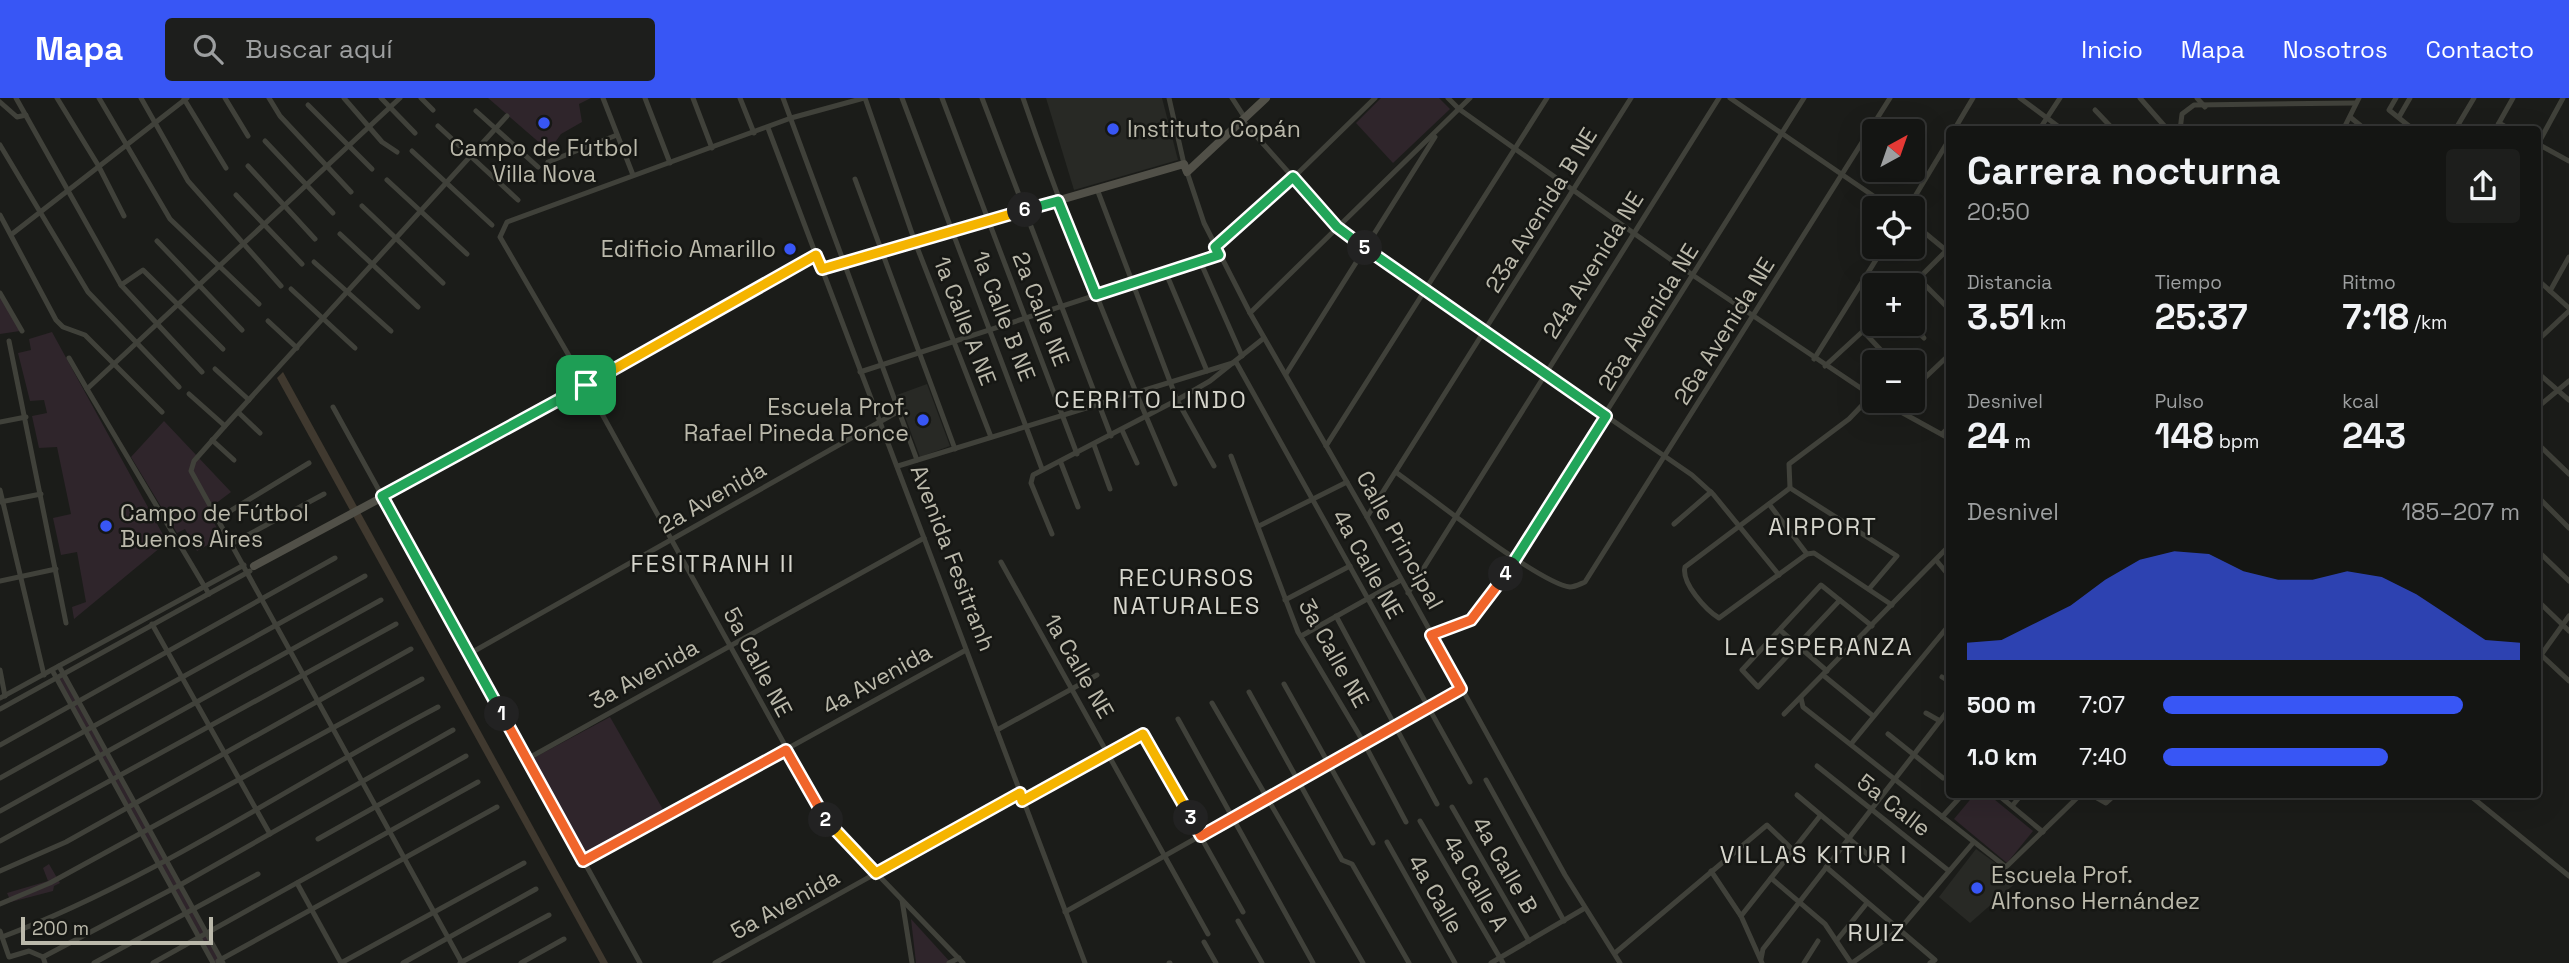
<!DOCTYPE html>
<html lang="es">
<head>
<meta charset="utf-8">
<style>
  :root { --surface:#141513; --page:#1d1e1c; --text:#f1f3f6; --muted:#9d9fa0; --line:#333433; --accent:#3856f5 }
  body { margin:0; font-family:"Space Grotesk",sans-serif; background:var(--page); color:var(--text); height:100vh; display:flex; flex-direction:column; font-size:26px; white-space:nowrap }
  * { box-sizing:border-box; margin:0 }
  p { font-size:23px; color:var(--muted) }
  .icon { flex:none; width:38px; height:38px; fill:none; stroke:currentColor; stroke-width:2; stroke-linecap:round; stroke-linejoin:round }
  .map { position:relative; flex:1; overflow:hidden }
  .drawer { position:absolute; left:1946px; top:28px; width:595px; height:672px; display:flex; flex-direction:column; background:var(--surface); border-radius:7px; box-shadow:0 7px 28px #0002,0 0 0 2px var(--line) }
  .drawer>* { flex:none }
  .needle { width:46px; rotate:40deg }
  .fabs { position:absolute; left:1862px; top:21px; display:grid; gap:14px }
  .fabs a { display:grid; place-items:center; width:63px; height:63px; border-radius:7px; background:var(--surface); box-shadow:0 7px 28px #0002,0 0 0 2px var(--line); font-size:35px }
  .scale { position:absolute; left:21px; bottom:18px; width:192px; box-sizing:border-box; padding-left:7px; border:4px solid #bbb9ab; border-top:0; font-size:19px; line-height:24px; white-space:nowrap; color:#bbb9ab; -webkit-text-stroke:5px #161714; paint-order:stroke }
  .pin { position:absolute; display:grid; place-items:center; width:60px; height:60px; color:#fff; margin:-30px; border-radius:14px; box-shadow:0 4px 10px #0006 }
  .km { position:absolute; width:35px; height:35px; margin:-18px; border-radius:50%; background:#222; color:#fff; font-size:19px; line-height:35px; text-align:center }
  .round { display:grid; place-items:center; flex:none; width:74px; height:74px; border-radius:7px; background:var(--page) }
  .overview { display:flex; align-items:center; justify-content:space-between; height:119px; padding:0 21px }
  h1 { font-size:38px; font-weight:800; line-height:52px }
  .figures { display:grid; grid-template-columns:repeat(3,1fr); gap:10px; height:119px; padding:7px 21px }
  .figures div { display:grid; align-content:center }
  .figures b { font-size:35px; font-weight:800 }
  .figures small { font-size:19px; font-weight:400 }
  .figures p { font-size:19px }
  .chart { height:196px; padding:14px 21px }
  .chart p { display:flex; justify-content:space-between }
  .chart svg { width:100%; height:126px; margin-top:7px; fill:var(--accent); opacity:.7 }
  ul { padding:0 21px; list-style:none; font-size:23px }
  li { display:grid; grid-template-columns:112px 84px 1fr; align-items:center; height:52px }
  li i { height:18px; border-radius:9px; background:var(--accent) }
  header { display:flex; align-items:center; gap:42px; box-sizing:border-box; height:98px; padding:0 35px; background:var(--accent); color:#fff }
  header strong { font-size:33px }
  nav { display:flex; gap:38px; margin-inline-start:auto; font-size:24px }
  .search { width:490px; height:63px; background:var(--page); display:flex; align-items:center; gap:18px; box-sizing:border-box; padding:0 24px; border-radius:7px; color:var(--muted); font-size:26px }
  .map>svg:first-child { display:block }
  .built { fill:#282925 }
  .green { fill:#2f252b }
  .water { fill:#40392f }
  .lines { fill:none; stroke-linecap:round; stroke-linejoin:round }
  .street { stroke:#40413a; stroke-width:5 }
  .secondary { stroke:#515048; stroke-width:8 }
  .split-1-casing { stroke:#fff; stroke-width:14 }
  .split-2-casing { stroke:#fff; stroke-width:14 }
  .split-3-casing { stroke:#fff; stroke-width:14 }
  .split-4-casing { stroke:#fff; stroke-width:14 }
  .split-5-casing { stroke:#fff; stroke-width:14 }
  .split-6-casing { stroke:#fff; stroke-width:14 }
  .split-7-casing { stroke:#fff; stroke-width:14 }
  .split-1 { stroke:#22a559; stroke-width:9 }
  .split-2 { stroke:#f0652b; stroke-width:9 }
  .split-3 { stroke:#f5b400; stroke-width:9 }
  .split-4 { stroke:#f0652b; stroke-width:9 }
  .split-5 { stroke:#22a559; stroke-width:9 }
  .split-6 { stroke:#22a559; stroke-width:9 }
  .split-7 { stroke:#f5b400; stroke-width:9 }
  .poi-dot { fill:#3856f5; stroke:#161714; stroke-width:2.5 }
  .labels { text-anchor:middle; stroke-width:5; stroke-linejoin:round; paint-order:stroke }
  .poi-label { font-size:23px; fill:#bbb9ab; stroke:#161714; text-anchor:start }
  .street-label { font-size:23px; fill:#bbb9ab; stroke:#161714 }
  .neighbourhood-label { font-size:24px; letter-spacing:2px; fill:#d7d6cd; stroke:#161714 }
</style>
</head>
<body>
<header>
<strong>Mapa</strong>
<div class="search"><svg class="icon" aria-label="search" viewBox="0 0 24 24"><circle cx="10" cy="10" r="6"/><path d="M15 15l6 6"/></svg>Buscar aquí</div>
<nav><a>Inicio</a><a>Mapa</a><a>Nosotros</a><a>Contacto</a></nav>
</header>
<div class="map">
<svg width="2569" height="865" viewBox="0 0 2569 865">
  <rect width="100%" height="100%" fill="#1b1c19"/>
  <!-- built -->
  <g class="built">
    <polygon points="1046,0 1162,0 1178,62 1074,92"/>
    <polygon points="927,286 950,348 920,359 897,297"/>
    <polygon points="1976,751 2019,782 1970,825 1939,799"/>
  </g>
  <!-- green -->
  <g class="green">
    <polygon points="488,0 591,0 579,6 582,24 561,36 549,53"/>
    <polygon points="1381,0 1439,0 1450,11 1393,65 1356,25"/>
    <polygon points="0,194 20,233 0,236"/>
    <polygon points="52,234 167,444 74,521 72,509 86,504 77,454 61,457 53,420 71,416 57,349 39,350 32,318 47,315 44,302 30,303 18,255 31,252 29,241"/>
    <polygon points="164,323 231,394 207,412 222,439 197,453 185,431 177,435 131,359"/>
    <polygon points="63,577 223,865 214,865 57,580"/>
    <polygon points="610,619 665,715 583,762 528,663"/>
    <polygon points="1974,697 1989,697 2033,733 2007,765 1954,721"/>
    <polygon points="49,766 60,785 54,788 53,793 11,804 7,795 48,783 43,770"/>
    <polygon points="911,821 951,865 916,865"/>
  </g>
  <!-- water -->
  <polygon class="water" points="283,274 608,865 600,865 277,280"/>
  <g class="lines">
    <!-- street -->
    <g class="street">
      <polyline points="16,0 121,187 202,274"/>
      <polyline points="57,0 98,67 124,118"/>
      <polyline points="99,0 170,121 259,206"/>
      <polyline points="141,0 188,83 281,188"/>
      <polyline points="225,0 248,38"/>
      <polyline points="269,0 280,18 351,94"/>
      <polyline points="344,0 382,44 397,54"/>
      <polyline points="381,0 415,35"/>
      <polyline points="421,0 433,12"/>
      <polyline points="603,0 633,77"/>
      <polyline points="645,0 670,65"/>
      <polyline points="693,0 712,50"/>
      <polyline points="740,0 754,35"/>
      <polyline points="783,0 917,362"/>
      <polyline points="864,0 791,20 507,124 500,139 586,287 828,725 963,865"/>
      <polyline points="865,0 915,144 991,339"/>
      <polyline points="902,0 1042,371"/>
      <polyline points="942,0 1077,356"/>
      <polyline points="982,0 1111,338"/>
      <path d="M 1023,0 C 1068,131 1120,259 1175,386"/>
      <polyline points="1169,0 1184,66"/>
      <polyline points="1232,0 1245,20"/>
      <polyline points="1448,0 1459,11 1694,178 1874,299"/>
      <polyline points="1730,0 1891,110"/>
      <polyline points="2020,0 2063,32"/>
      <polyline points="2140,0 2168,32"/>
      <polyline points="2197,0 2205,9"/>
      <polyline points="2396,0 2389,12 2414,32"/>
      <polyline points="184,1 226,70"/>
      <polyline points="0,4 17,19 26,17"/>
      <polyline points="308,7 372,71"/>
      <polyline points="2095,12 2114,32"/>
      <polyline points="476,13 538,69"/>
      <polyline points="2350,19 2366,32"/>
      <polyline points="2399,19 2410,0"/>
      <polyline points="1242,22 1337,129 1426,194 1692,377 1713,396 1779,477"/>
      <polyline points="2499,25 2511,32"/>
      <polyline points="438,28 518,102"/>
      <polyline points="768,30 816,157"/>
      <polyline points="1954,32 1973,0"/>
      <polyline points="2039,32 2060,0"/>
      <polyline points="2180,32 2182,16 2194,7 2356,5"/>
      <polyline points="2343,32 2359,0"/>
      <polyline points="2455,32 2474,0"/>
      <polyline points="2495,32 2513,0"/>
      <polyline points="265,43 333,115"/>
      <polyline points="2538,46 2563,0"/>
      <polyline points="2538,46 2569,63"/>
      <polyline points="0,47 88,194 179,289"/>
      <polyline points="412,53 492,127"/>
      <polyline points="548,64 617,37"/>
      <polyline points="248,68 315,141"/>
      <polyline points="1187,74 1204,125 1250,215 1367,419 1565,777 1620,865"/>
      <polyline points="855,81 955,351"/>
      <polyline points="387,82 467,156"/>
      <polyline points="1097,91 1177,302 1214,368"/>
      <polyline points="236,97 302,166"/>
      <polyline points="362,108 443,185"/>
      <polyline points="1908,110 1950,40"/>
      <polyline points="0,117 56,222 63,229 85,237 162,314"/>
      <polyline points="1913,125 1948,154"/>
      <polyline points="12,136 187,0"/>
      <polyline points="340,136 418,209"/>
      <polyline points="157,143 242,232"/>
      <polyline points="1215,149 1293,80 1375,0"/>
      <polyline points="1200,163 1242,258"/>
      <polyline points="314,164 391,233"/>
      <polyline points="822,171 1085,865"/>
      <polyline points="1166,175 1207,273"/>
      <polyline points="1919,181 1950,212"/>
      <polyline points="2538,182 2569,210"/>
      <polyline points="121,187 143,172 223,251"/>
      <polyline points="1912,187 1947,152"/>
      <polyline points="291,191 355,250"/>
      <polyline points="2550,193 2569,159"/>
      <polyline points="0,195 22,233"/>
      <polyline points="1250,215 1470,0"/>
      <polyline points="268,223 297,250"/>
      <polyline points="1910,226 1924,240"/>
      <polyline points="1863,233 1892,264"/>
      <polyline points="2538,242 2569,213"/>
      <polyline points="9,243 66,525"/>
      <polyline points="69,260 87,291"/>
      <polyline points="1814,261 1884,149"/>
      <polyline points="1825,268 1874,223"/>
      <polyline points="215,271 249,302"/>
      <polyline points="860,274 1219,157"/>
      <polyline points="2538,275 2569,302"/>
      <polyline points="1286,276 1435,39"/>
      <polyline points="1913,291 1950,256"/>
      <polyline points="189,296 225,328"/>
      <polyline points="1881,303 1950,341"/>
      <polyline points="333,309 640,865"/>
      <polyline points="2538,309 2569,283"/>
      <polyline points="1893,310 1901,303"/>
      <polyline points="238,314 260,335"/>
      <polyline points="0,324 26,319"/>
      <polyline points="1122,332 1137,365"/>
      <polyline points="1942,336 1950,328"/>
      <polyline points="212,342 234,362"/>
      <polyline points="2538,346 2569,376"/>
      <polyline points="1094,347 1110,391"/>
      <polyline points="1326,348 1547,0"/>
      <polyline points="1231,358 1298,534 1364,645 1406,724"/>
      <polyline points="1061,365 1078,409"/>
      <polyline points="898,368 1236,264 1470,684"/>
      <path d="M 1397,375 C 1428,397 1540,486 1570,489 C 1575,489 1580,486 1585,484 L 1890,0"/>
      <path d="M 1790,390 L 1685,469 C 1681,485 1706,512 1719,520 L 1807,456 L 1814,455 L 1892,507"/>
      <polyline points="1790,390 1897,458 1869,491"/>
      <polyline points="1790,390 1789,366 1849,321 1872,297"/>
      <polyline points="0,392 44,577"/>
      <polyline points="2538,399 2569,430"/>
      <polyline points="0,404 41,396"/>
      <polyline points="1769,406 1807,456"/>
      <polyline points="1367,419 1631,0"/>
      <polyline points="217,421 309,365"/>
      <polyline points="1674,426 1711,394"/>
      <polyline points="1259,428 1347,384"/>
      <polyline points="1052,436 1031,385 1033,377 1177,302 1210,283 1264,240"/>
      <polyline points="231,446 324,396"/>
      <polyline points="2538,453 2569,483"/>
      <polyline points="1936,462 1950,479"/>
      <polyline points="1001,464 1208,836"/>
      <polyline points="0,483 56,471"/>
      <polyline points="1408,495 1719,0"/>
      <polyline points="209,496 87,291 400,0"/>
      <polyline points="1285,502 1350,468"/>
      <polyline points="1840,502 1758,589 1742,572 1821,487 1872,528"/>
      <polyline points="2538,503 2569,533"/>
      <polyline points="1336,518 1437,706"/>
      <polyline points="152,526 270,736"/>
      <polyline points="1780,532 1827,573"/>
      <polyline points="1303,537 1401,482"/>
      <polyline points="1431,537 1471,522 1482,511 1804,0"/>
      <polyline points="2538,554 2569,583"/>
      <polyline points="469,556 899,313"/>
      <polyline points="2541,557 2569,518"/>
      <polyline points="59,568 223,865"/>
      <polyline points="0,572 5,598"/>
      <polyline points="52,572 213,865"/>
      <polyline points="1823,577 1873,618"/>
      <polyline points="1942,579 1950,584"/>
      <polyline points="1284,586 1373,745"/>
      <polyline points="1249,594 1342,762 1352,766 1409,865"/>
      <polyline points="0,600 244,467"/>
      <polyline points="1801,600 1803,609 2006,769 2081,696"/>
      <polyline points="1212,605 1363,865"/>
      <polyline points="0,611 250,473"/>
      <polyline points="1926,615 1940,623"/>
      <polyline points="1784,616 1950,447"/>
      <polyline points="1178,621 1313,865"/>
      <polyline points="997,632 1097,577"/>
      <polyline points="1888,636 1943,680"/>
      <polyline points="1851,646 1950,526"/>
      <polyline points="0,647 335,460"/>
      <polyline points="527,661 924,440"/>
      <polyline points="1817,668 1949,773"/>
      <polyline points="0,680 365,478"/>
      <polyline points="1486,682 1564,823"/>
      <polyline points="1997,696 2043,734"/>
      <polyline points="2090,696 2106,705 2116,696"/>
      <polyline points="2468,696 2569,778"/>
      <polyline points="1797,697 1923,803"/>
      <polyline points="1022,703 1143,636 1243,814"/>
      <polyline points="2012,708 2022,696"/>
      <polyline points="1452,709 1529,843"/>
      <polyline points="0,713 381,502"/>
      <polyline points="1942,719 1963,696"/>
      <polyline points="1420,723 1503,865"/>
      <polyline points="318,741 466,658"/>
      <polyline points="0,743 396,526"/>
      <polyline points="1387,744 1455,865"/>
      <polyline points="584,763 966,552"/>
      <polyline points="1826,769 1935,862 1930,865"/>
      <polyline points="0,773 66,744 411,551"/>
      <polyline points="1711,773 1741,818 1762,865"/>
      <polyline points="1771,780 1825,826 1851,865"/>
      <polyline points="297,785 341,865"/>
      <polyline points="902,802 912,865"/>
      <polyline points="0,806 50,785 422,581"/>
      <polyline points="1065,814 1461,591"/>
      <polyline points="1741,818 1820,718"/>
      <polyline points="1238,823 1262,865"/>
      <polyline points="0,833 9,859 29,853 43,859 45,865"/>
      <path d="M 2,839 C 155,781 293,685 438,609"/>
      <polyline points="1837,842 1867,805"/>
      <polyline points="1204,844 1216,865"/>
      <polyline points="1615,855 1767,727 1793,752"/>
      <polyline points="43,859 180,787 453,632"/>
      <polyline points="1761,861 1763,851 1950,610"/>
      <polyline points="218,863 497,709"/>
      <polyline points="94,865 258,776"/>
      <polyline points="153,865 478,684"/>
      <polyline points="341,865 524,765"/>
      <polyline points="403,865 536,791"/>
      <polyline points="460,865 549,817"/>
      <polyline points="462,865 191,373 194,363 225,328 507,18"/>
      <polyline points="521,865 564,841"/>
      <polyline points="715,865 1020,695"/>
      <polyline points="949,865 959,860"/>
      <polyline points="1169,865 1170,865"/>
      <polyline points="1491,865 1585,810"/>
      <polyline points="1804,865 1818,843"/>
      <polyline points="1852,865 1899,832 1973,745"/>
    </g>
    <!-- secondary -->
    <polyline class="secondary" points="254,468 502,335 816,157 822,171 1184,66 1187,74 1266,0"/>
  </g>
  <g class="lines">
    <defs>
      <polyline id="split-1" points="502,616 382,398 586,287"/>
      <polyline id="split-2" points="502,616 583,763 786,652 826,722"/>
      <polyline id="split-3" points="826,722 876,775 1020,695 1022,703 1143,636 1191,720"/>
      <polyline id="split-4" points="1191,720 1201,738 1461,591 1431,537 1471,522 1506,476"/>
      <polyline id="split-5" points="1365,150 1606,318 1506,476"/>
      <polyline id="split-6" points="1025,112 1058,103 1096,197 1219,157 1215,149 1293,79 1337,129 1365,150"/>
      <polyline id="split-7" points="586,287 816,157 822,171 1025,112"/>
    </defs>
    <!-- split-1 casing -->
    <use href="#split-1" class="split-1-casing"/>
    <!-- split-2 casing -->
    <use href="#split-2" class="split-2-casing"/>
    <!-- split-3 casing -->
    <use href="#split-3" class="split-3-casing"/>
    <!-- split-4 casing -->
    <use href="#split-4" class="split-4-casing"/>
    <!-- split-5 casing -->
    <use href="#split-5" class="split-5-casing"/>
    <!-- split-6 casing -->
    <use href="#split-6" class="split-6-casing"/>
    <!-- split-7 casing -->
    <use href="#split-7" class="split-7-casing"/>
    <!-- split-1 -->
    <use href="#split-1" class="split-1"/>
    <!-- split-2 -->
    <use href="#split-2" class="split-2"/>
    <!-- split-3 -->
    <use href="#split-3" class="split-3"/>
    <!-- split-4 -->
    <use href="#split-4" class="split-4"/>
    <!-- split-5 -->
    <use href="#split-5" class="split-5"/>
    <!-- split-6 -->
    <use href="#split-6" class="split-6"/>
    <!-- split-7 -->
    <use href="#split-7" class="split-7"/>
  </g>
  <!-- markers -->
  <g class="poi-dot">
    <circle cx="544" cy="25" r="7"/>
    <circle cx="1113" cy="31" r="7"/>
    <circle cx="790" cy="151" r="7"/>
    <circle cx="923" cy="322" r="7"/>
    <circle cx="106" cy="428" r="7"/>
    <circle cx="1977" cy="790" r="7"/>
  </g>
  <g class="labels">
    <!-- poi labels -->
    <g class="poi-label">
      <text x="1127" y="39">Instituto Copán</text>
      <text x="544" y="58" text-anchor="middle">Campo de Fútbol<tspan x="544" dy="26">Villa Nova</tspan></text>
      <text x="776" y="159" text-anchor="end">Edificio Amarillo</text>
      <text x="909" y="317" text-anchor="end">Escuela Prof.<tspan x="909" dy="26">Rafael Pineda Ponce</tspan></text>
      <text x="120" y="423">Campo de Fútbol<tspan x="120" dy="26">Buenos Aires</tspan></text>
      <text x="1991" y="785">Escuela Prof.<tspan x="1991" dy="26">Alfonso Hernández</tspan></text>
    </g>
    <!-- street labels -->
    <g class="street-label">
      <text transform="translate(1541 112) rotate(-58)" y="8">23a Avenida B NE</text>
      <text transform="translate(1593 167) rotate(-58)" y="8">24a Avenida NE</text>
      <text transform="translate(1041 211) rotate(69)" y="8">2a Calle NE</text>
      <text transform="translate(1004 218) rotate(69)" y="8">1a Calle B NE</text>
      <text transform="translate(1648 219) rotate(-58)" y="8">25a Avenida NE</text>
      <text transform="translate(965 223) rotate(69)" y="8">1a Calle A NE</text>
      <text transform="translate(1724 233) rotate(-58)" y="8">26a Avenida NE</text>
      <text transform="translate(712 399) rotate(-30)" y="8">2a Avenida</text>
      <text transform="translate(1400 442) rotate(61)" y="8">Calle Principal</text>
      <text transform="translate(953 460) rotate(69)" y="8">Avenida Fesitranh</text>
      <text transform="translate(1368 466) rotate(61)" y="8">4a Calle NE</text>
      <text transform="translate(1334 555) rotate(61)" y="8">3a Calle NE</text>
      <text transform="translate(758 564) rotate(62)" y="8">5a Calle NE</text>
      <text transform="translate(1079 568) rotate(60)" y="8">1a Calle NE</text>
      <text transform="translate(644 576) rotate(-29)" y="8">3a Avenida</text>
      <text transform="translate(877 581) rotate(-29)" y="8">4a Avenida</text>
      <text transform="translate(1894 707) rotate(38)" y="8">5a Calle</text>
      <text transform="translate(1505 767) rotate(60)" y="8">4a Calle B</text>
      <text transform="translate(1476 785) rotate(60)" y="8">4a Calle A</text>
      <text transform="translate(1436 796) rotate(60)" y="8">4a Calle</text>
      <text transform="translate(785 806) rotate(-29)" y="8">5a Avenida</text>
    </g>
    <!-- neighbourhood labels -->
    <g class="neighbourhood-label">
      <text x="1151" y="310">CERRITO LINDO</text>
      <text x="1823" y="437">AIRPORT</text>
      <text x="713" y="474">FESITRANH II</text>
      <text x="1187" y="488">RECURSOS<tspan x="1187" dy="28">NATURALES</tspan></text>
      <text x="1819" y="557">LA ESPERANZA</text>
      <text x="1814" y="765">VILLAS KITUR I</text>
      <text x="1877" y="843">RUIZ</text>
    </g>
  </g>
</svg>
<div class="fabs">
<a><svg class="needle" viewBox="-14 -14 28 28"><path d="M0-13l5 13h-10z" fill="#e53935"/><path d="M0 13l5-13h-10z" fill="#9d9fa0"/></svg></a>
<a><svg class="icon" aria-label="locate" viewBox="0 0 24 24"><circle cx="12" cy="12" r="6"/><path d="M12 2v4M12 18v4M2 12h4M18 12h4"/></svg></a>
<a>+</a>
<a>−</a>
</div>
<div class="scale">200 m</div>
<div class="pin" style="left:586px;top:287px;background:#1e9e55"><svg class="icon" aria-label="arrive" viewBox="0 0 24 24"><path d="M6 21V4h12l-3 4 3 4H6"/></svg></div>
<b class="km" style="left:502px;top:616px">1</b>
<b class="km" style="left:826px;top:722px">2</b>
<b class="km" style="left:1191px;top:720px">3</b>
<b class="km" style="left:1506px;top:476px">4</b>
<b class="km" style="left:1365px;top:150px">5</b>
<b class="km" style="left:1025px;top:112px">6</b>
<section class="drawer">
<div class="overview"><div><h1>Carrera nocturna</h1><p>20:50</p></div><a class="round"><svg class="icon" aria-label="share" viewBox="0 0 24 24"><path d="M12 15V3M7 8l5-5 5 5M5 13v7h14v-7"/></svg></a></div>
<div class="figures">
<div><p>Distancia</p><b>3.51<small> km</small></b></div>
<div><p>Tiempo</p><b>25:37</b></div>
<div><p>Ritmo</p><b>7:18<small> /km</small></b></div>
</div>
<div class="figures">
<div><p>Desnivel</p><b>24<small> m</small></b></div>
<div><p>Pulso</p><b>148<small> bpm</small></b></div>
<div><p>kcal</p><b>243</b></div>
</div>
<div class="chart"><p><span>Desnivel</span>185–207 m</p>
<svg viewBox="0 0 160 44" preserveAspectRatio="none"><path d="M0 44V38L10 37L20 31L30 25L40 16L50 9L60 6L70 7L80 13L90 16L100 16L110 13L120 15L130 21L140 29L150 37L160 38V44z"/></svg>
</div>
<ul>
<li><b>500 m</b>7:07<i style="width:84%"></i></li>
<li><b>1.0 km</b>7:40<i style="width:63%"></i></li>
</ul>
</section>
</div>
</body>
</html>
